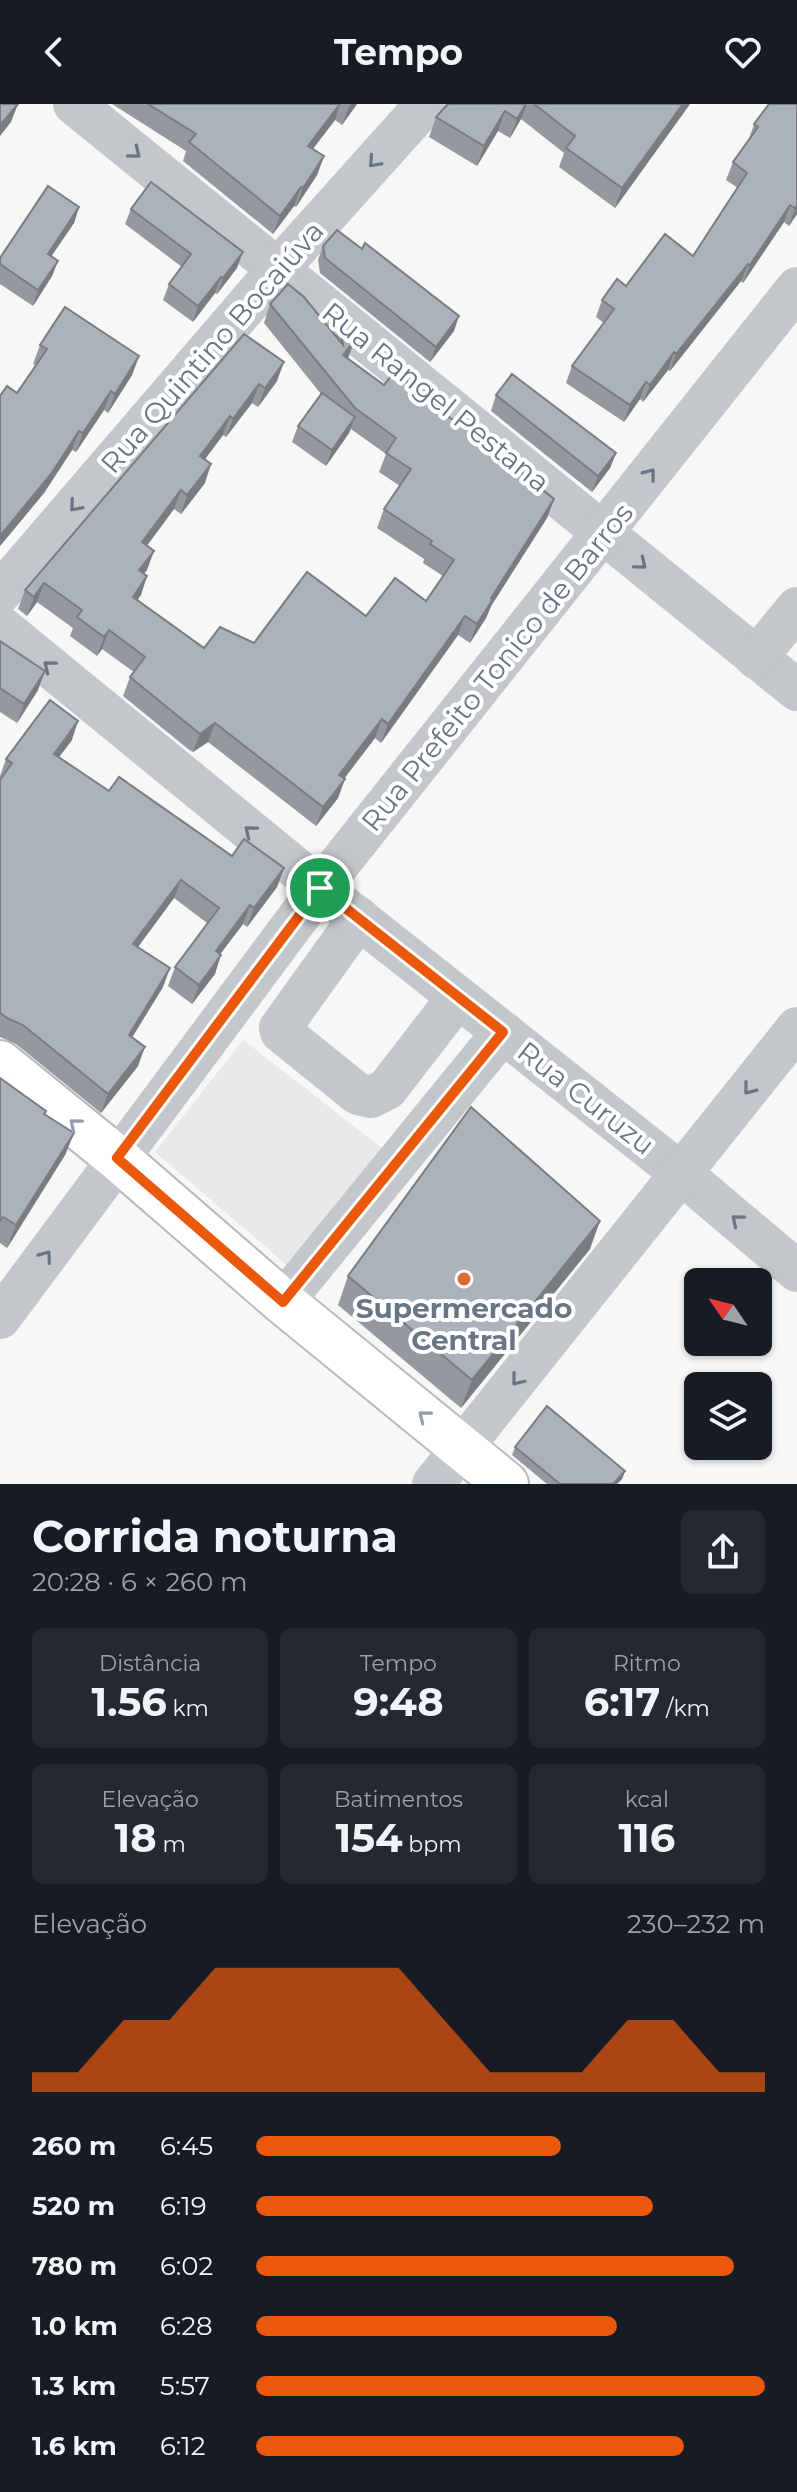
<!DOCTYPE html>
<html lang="pt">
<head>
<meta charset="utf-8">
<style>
  :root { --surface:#171b24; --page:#242831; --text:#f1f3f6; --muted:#9ea1a6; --accent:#ea580c }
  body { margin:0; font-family:Montserrat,sans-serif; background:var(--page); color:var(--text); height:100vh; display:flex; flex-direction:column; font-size:30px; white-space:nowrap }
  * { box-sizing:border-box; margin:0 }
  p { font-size:26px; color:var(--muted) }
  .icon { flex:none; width:44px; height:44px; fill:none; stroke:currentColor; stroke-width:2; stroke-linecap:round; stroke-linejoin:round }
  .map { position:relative; height:1380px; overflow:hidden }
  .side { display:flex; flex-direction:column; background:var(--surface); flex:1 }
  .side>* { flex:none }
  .needle { width:52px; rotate:305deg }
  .tools { position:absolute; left:684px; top:1164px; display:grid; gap:16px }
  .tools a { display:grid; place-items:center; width:88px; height:88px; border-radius:12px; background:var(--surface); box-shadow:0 2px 6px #0004; font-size:40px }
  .pin { position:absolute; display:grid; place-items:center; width:68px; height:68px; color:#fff; margin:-34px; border:4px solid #fff; border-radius:50%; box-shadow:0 2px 8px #0007 }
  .round { display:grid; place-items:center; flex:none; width:84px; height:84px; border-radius:12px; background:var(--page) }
  .head { display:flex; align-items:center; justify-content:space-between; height:136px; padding:0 32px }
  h1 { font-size:44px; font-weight:700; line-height:60px }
  .metrics { display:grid; grid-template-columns:repeat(3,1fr); gap:12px; height:136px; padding:8px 32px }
  .metrics div { display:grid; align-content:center; border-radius:12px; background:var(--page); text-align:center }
  .metrics b { font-size:40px; font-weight:700 }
  .metrics small { font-size:22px; font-weight:400 }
  .metrics p { font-size:22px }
  .chart { height:224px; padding:16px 32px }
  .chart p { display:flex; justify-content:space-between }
  .chart svg { width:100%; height:144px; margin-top:8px; fill:var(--accent); opacity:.7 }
  ul { padding:0 32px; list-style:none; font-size:26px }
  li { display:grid; grid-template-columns:128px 96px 1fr; align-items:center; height:60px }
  li i { height:20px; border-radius:10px; background:var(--accent) }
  header { display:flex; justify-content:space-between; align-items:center; height:104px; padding:0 32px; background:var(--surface); font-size:36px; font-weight:700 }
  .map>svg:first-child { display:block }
  .built { fill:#e8e9e8 }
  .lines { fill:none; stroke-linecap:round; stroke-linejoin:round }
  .major-casing { stroke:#b6babe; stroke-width:48 }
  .minor { stroke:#c3c6ca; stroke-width:42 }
  .major { stroke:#fff; stroke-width:44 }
  .wall { fill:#94999f }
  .shaded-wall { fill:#787d82 }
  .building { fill:#acb2b9; stroke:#787d82; stroke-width:2 }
  .oneway { stroke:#687585 }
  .oneway2 { stroke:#959eaa }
  .route-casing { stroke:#fff; stroke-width:16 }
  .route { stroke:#ea580c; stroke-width:10 }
  .poi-dot { fill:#db6b32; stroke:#fff; stroke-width:3 }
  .labels { text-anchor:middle; stroke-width:8; stroke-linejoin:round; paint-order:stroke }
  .street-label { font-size:28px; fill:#687585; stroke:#fff }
  .poi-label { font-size:28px; font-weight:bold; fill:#687585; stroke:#fff }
</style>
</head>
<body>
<header><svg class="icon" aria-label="back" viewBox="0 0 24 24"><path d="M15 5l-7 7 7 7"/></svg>Tempo<svg class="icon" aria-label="heart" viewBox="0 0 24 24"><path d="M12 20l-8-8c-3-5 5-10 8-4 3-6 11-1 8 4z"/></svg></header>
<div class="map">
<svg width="797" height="1380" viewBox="0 0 797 1380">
  <rect width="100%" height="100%" fill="#f7f8f5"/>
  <!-- built -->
  <polygon class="built" points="243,936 382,1044 288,1162 155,1048"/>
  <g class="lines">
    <defs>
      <polyline id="major" points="0,959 117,1054 283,1198 506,1380"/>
    </defs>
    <!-- major casing -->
    <use href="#major" class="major-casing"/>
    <!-- minor -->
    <g class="minor">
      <polyline points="74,0 797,586"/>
      <polyline points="0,489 278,165 426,0"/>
      <polyline points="0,522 320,784 682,1070 797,1167"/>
      <polyline points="756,554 797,504"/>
      <polyline points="359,814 280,924 281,928 358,990 371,993 387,985 458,893"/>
      <polyline points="283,1198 503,928"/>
      <polyline points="0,1214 320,784 797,184"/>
      <polyline points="433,1380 797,924"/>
    </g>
    <!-- major -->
    <use href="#major" class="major"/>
  </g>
  <!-- wall -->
  <g class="wall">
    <polygon points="112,0 357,0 342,21 335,16 313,45 324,52 317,71 296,103 294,102 273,130 183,57 186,47"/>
    <polygon points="448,0 690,0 615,104 559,63 564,49 521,15 510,34 498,27 477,62 429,33 436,13"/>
    <polygon points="769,0 797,110 789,122 784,118 743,179 741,177 670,267 668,266 643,298 640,295 624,318 566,279 572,262 604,219 596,213 602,196 626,182 693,152 738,84 726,76 733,58 748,38 754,20"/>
    <polygon points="79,103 74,119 51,152 58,157 52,172 33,202 0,180 0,154"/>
    <polygon points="131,105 237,164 217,190 215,189 193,218 163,196 169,180 182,163 125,120"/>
    <polygon points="323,142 454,227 430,258 320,169 318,156"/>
    <polygon points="270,200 336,232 340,222 355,235 348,255 384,281 418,291 476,337 554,395 547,414 491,502 486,514 470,539 458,531 381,639 375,634 344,675 338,694 316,722 208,638 193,648 188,645 123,592 130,573 134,568 102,545 97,552 70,532 73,524 37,498 27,512 18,505 25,486 244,230 277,277 258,303 252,299 226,333 223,331 205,355 205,379 181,410 174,405 147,442 147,466 144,469 141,491 137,496 204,544 254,539 426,497 443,472 423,459 424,455 377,424 384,405 400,382 379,368 386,350 351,325 349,329 326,362 292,338 298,322 321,290 264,219"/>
    <polygon points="40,241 139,252 132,271 108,309 104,306 76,348 72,346 44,389 0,442 0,292 17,289 36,261 33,260"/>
    <polygon points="496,291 616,349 610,364 592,388 491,307"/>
    <polygon points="0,537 38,586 17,619 0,608"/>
    <polygon points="72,636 59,653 109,687 232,752 284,764 277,783 247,823 243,820 220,850 215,870 192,900 168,882 175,863 207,819 174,794 138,843 163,883 132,933 138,962 101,1009 16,940 0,933 0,672 6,655"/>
    <polygon points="0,974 45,1011 74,1029 65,1051 7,1144 0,1139"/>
    <polygon points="590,1145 461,1304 338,1201 348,1172"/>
    <polygon points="515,1343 625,1367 622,1375 617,1380 547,1380 512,1351"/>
  </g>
  <!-- shaded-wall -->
  <g class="shaded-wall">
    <polygon points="18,0 11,18 0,32 0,21"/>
    <polygon points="340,0 335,16 301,60 308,42"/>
    <polygon points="351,0 357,0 342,21 349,3"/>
    <polygon points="526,0 527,0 521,15 510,34 517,15"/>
    <polygon points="683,0 690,0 615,104 622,84"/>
    <polygon points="505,7 498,27 477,62 484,42"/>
    <polygon points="324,52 317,71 296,103 303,84"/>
    <polygon points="301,83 294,102 273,130 280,112"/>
    <polygon points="790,101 784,118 743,179 750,161"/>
    <polygon points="797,102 797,110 789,122 795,104"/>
    <polygon points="79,103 74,119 42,166 48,150"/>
    <polygon points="243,148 237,164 217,190 223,174"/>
    <polygon points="58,157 52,172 33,202 38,186"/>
    <polygon points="748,160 741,177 670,267 676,250"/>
    <polygon points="221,173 215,189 193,218 198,202"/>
    <polygon points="459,212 454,227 430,258 436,243"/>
    <polygon points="355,235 348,253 336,270 343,251"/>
    <polygon points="674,248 668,266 643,298 650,281"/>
    <polygon points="139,252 132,271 108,309 115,290"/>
    <polygon points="284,258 277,277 258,303 265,284"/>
    <polygon points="646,278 640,295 624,318 630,301"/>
    <polygon points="259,280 252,299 226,333 233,315"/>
    <polygon points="111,287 104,306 76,348 83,329"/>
    <polygon points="230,312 223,331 194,370 200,352"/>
    <polygon points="355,313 349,329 326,362 332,346"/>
    <polygon points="79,327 72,346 44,389 0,442 0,432"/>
    <polygon points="616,349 610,364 592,388 598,372"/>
    <polygon points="211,360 205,379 181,410 187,391"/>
    <polygon points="181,386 174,405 135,457 142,438"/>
    <polygon points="554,395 547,414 491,502 486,514 470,539 477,520 491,494"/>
    <polygon points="154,447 147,466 132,485 139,466"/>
    <polygon points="147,472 141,491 126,512 133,493"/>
    <polygon points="44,479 37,498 27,512 34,493"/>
    <polygon points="465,512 458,531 381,639 388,620"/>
    <polygon points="109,526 102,545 97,552 104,533"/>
    <polygon points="45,567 38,586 17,619 24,600"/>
    <polygon points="382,615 375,634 332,690 339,671"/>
    <polygon points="78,617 72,636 47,669 54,650"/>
    <polygon points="215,619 208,638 193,648 200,630"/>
    <polygon points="345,675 338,694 316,722 323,703"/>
    <polygon points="284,764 277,783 247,823 254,804"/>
    <polygon points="181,776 174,794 126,859 133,840"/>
    <polygon points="250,801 243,820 209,865 216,847"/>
    <polygon points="221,851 215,870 192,900 199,881"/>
    <polygon points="170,864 163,883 122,950 129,931"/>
    <polygon points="145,943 138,962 101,1009 108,990"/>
    <polygon points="74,1029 65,1051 7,1144 16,1121"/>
    <polygon points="600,1117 590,1145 461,1304 472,1276"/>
    <polygon points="625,1367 622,1375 617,1380 613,1380"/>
  </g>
  <!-- building -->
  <g class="building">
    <polygon points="0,0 18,0 0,21"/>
    <polygon points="148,0 340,0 308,42 324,52 303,84 301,83 280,112 189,38 196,30"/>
    <polygon points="448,0 526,0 517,15 505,7 484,42 436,13"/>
    <polygon points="534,0 683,0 622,84 566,44 575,32"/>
    <polygon points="769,0 797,0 797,102 795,104 790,101 750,161 748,160 676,250 674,248 650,281 646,278 630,301 572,262 614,205 602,196 617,175 626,182 665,130 693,152 747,69 733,58 758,23 754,20"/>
    <polygon points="151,78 243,148 223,174 221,173 198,202 169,180 191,150 131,105"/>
    <polygon points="48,82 79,103 48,150 58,157 38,186 0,160 0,154"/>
    <polygon points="337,126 362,145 365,139 459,212 436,243 325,154 323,142"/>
    <polygon points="288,180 304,193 343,241 340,222 355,235 343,251 384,281 391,272 400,272 419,286 417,290 477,333 475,337 506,356 554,395 491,494 493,495 477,520 465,512 388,620 382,615 339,671 345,675 323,703 215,619 200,630 195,626 130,573 145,553 109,526 104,533 77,513 82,506 44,479 34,493 25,486 244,230 284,258 265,284 259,280 233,315 230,312 200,352 211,360 187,391 181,386 142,438 154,447 139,466 147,472 133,493 204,544 220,523 254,539 307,468 366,512 395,474 426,497 454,456 430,440 432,437 384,405 411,365 386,349 396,334 355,304 270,200"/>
    <polygon points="65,203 139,252 115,290 111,287 83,329 79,327 51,370 0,432 0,292 7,282 17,289 47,245 40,241"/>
    <polygon points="512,270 616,349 598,372 496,291"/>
    <polygon points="322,289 355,313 332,346 298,322"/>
    <polygon points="0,537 45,567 24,600 0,584"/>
    <polygon points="50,596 78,617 54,650 109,687 119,673 232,752 244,735 284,764 254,804 250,801 216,847 221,851 199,881 175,863 219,804 181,776 133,840 170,864 129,931 145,943 108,990 23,921 9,915 0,909 0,676 12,659 6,655"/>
    <polygon points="0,974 46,1007 44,1010 74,1029 16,1121 3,1113 0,1117"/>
    <polygon points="471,1003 600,1117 472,1276 348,1172"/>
    <polygon points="547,1302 625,1367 613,1380 560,1380 515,1343"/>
  </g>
  <!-- one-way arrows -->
  <defs><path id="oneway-chevron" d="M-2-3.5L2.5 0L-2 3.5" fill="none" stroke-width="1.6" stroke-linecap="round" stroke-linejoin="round" transform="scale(2)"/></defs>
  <g class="oneway">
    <use href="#oneway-chevron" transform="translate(135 49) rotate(39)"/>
    <use href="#oneway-chevron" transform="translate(374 58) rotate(132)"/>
    <use href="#oneway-chevron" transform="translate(650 370) rotate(-52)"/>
    <use href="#oneway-chevron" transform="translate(75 402) rotate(131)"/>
    <use href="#oneway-chevron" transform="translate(641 460) rotate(39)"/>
    <use href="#oneway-chevron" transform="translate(49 562) rotate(-141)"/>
    <use href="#oneway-chevron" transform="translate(250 727) rotate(-141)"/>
    <use href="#oneway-chevron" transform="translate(749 985) rotate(128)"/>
    <use href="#oneway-chevron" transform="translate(737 1116) rotate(-140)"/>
    <use href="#oneway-chevron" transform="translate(46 1152) rotate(-54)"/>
    <use href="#oneway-chevron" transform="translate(517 1276) rotate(129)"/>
  </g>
  <g class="oneway2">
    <use href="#oneway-chevron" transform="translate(75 1020) rotate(-141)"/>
    <use href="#oneway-chevron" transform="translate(424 1312) rotate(-141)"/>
  </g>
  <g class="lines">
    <defs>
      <polygon id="route" points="320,784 503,928 283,1198 117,1054"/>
    </defs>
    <!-- route casing -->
    <use href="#route" class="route-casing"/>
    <!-- route -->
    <use href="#route" class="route"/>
  </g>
  <!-- markers -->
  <circle class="poi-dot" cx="464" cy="1175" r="8"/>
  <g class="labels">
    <!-- street labels -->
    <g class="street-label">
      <text transform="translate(212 243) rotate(-49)" y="10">Rua Quintino Bocaiúva</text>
      <text transform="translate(436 293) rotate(39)" y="10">Rua Rangel Pestana</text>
      <text transform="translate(497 563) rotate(-51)" y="10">Rua Prefeito Tonico de Barros</text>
      <text transform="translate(586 994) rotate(38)" y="10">Rua Curuzu</text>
    </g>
    <!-- poi labels -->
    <g class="poi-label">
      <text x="464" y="1214">Supermercado<tspan x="464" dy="32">Central</tspan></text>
    </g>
  </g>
</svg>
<div class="tools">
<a><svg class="needle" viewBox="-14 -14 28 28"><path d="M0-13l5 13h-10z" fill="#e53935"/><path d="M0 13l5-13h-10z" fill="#9ea1a6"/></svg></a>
<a><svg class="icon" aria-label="layers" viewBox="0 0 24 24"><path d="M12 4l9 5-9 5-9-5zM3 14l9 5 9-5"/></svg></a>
</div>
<div class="pin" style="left:320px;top:784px;background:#1e9e55"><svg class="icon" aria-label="arrive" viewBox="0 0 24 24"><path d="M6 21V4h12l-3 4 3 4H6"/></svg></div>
</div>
<section class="side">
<div class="head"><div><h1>Corrida noturna</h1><p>20:28 · 6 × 260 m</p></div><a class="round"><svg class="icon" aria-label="share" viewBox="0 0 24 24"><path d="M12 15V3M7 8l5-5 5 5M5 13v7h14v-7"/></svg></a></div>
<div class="metrics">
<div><p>Distância</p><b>1.56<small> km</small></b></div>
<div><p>Tempo</p><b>9:48</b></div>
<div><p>Ritmo</p><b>6:17<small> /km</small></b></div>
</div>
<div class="metrics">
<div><p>Elevação</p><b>18<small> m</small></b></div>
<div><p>Batimentos</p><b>154<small> bpm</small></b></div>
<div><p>kcal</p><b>116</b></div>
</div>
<div class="chart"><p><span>Elevação</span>230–232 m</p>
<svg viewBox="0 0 160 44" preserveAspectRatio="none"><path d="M0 44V38L10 38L20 22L30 22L40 6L50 6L60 6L70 6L80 6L90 22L100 38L110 38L120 38L130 22L140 22L150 38L160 38V44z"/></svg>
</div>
<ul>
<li><b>260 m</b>6:45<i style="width:60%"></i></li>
<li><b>520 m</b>6:19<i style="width:78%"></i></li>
<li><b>780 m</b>6:02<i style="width:94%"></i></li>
<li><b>1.0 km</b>6:28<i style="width:71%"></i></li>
<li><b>1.3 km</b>5:57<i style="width:100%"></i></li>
<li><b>1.6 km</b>6:12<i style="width:84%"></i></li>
</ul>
</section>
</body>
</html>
